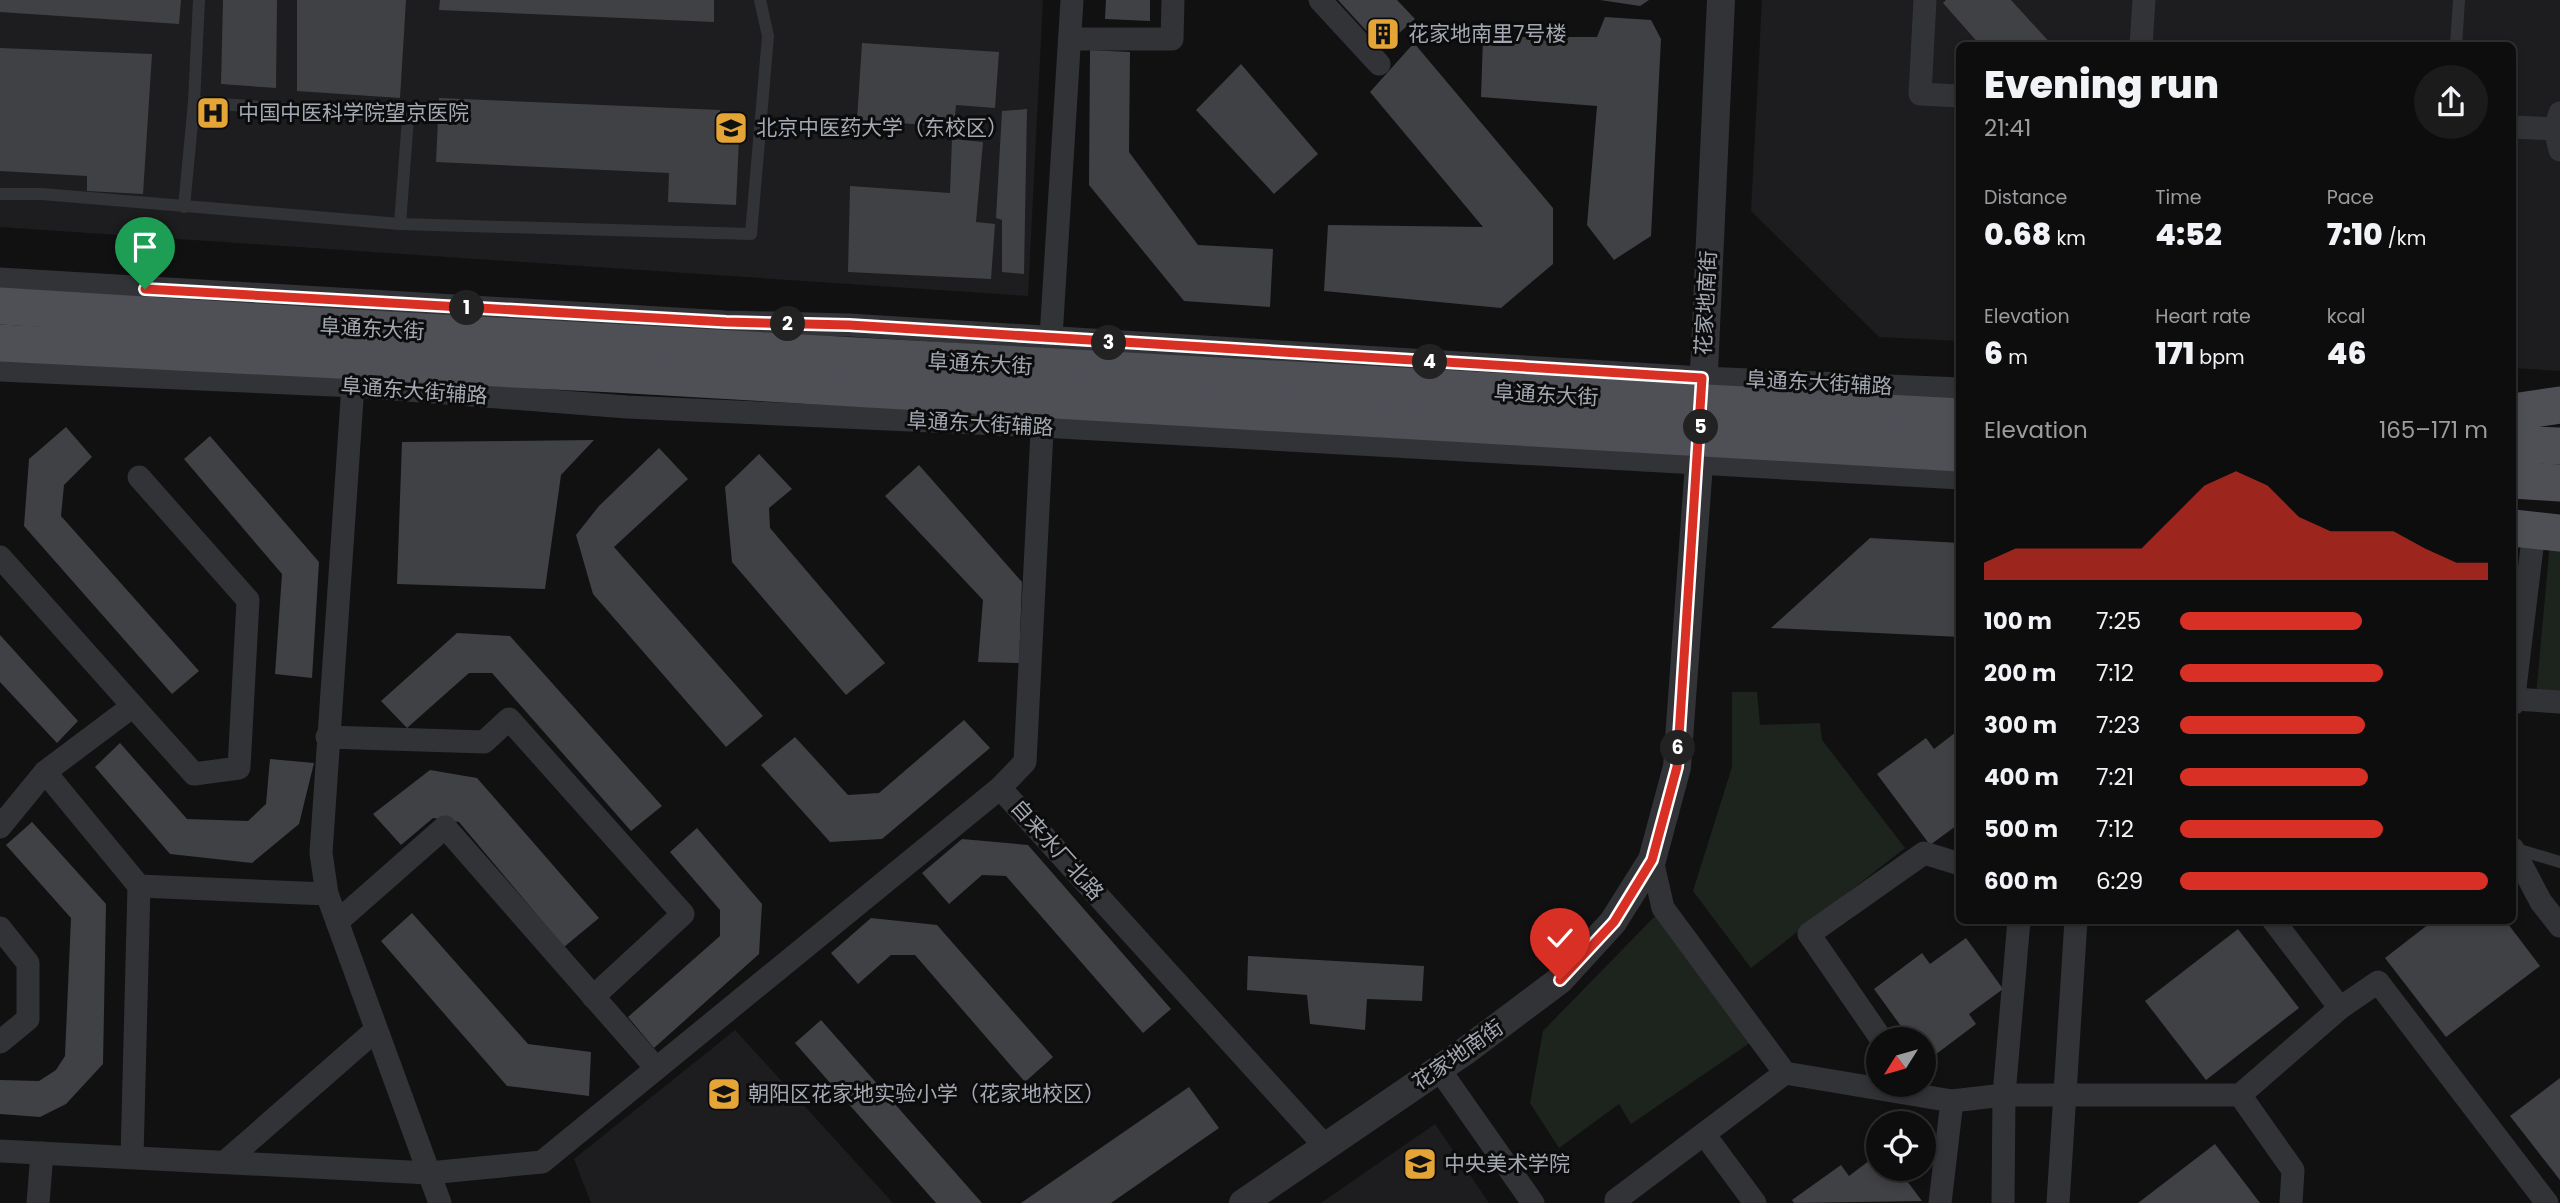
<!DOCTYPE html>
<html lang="en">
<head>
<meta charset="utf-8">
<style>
  :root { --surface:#0d0d0e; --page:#1b1b1c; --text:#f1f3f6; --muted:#9a9c9e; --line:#2d2d2e; --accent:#d93025 }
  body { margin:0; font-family:Poppins,"Noto Sans SC",sans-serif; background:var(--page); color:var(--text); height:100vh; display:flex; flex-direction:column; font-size:26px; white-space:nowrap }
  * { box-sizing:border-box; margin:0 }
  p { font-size:23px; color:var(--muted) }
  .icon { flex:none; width:38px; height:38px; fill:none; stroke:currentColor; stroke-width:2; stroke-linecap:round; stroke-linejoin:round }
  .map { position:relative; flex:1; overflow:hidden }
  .drawer { position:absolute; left:1956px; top:42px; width:560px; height:882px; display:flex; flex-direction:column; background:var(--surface); border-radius:10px; box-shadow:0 4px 10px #0003,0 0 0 2px var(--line) }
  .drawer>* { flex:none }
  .needle { width:46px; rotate:233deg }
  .tools { position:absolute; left:1866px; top:1027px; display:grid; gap:14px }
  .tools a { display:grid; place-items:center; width:70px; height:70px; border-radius:50%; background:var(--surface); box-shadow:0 4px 10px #0003,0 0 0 2px var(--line); font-size:35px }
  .pin { position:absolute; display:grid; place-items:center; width:60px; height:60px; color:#fff; margin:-72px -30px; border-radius:50% 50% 50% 0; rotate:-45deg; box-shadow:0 0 7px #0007 }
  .pin .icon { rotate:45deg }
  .km { position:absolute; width:35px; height:35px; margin:-18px; border-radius:50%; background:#222; color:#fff; font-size:19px; line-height:35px; text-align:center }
  .round { display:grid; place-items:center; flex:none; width:74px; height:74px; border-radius:37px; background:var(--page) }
  .head { display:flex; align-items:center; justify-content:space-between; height:119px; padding:0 28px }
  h1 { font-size:38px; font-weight:800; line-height:52px }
  .metrics { display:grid; grid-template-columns:repeat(3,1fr); gap:10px; height:119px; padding:7px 28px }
  .metrics div { display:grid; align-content:center }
  .metrics b { font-size:30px; font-weight:800 }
  .metrics small { font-size:19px; font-weight:400 }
  .metrics p { font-size:19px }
  .chart { height:196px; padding:14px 28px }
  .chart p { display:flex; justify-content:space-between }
  .chart svg { width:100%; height:126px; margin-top:7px; fill:var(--accent); opacity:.7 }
  ul { padding:0 28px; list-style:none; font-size:23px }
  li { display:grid; grid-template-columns:112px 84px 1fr; align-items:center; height:52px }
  li i { height:18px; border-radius:9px; background:var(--accent) }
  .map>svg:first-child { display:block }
  .built { fill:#1d1d1f }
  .green { fill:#1d241e }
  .building { fill:#404145 }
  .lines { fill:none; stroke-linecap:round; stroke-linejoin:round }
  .service { stroke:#323337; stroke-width:12 }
  .minor { stroke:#323337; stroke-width:23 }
  .tertiary { stroke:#323337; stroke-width:28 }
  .primary { stroke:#4e5056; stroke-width:37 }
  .route-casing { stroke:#fff; stroke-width:14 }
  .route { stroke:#d93025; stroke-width:9 }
  .labels { text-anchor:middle; stroke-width:6; stroke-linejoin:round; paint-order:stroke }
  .poi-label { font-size:21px; fill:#a3a8b2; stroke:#0c0c0d; text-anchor:start }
  .street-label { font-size:21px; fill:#a3a8b2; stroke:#0c0c0d }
</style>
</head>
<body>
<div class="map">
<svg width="2560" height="1203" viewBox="0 0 2560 1203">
  <rect width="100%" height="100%" fill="#111112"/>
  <!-- built -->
  <g class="built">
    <polygon points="0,0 1043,0 1028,296 0,227"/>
    <polygon points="1762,0 2560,0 2560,371 2513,368 2513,46 1960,46 1960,341 1879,337 1751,211"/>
    <polygon points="735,1030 893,1203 591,1203 574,1159"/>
    <polygon points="1435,1124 1489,1203 1321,1203"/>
  </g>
  <!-- green -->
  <g class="green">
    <polygon points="2550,543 2560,544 2560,698 2536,696"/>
    <polygon points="1732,692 1757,692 1760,725 1820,723 1822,740 1905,848 1751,968 1693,891 1732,767"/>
    <polygon points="1663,908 1760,1036 1631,1124 1619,1104 1559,1148 1530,1103 1543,1031"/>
  </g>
  <!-- building -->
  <g class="building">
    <polygon points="0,0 181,0 179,24 0,12"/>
    <polygon points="223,0 277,0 276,88 221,84"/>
    <polygon points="297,0 406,0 400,98 297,91"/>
    <polygon points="440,0 714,0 714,22 439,10"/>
    <polygon points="1106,0 1150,0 1150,21 1105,19"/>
    <polygon points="1338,0 1397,0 1415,19 1382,48"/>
    <polygon points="1600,0 1649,0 1640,6"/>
    <polygon points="1946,0 2011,0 2053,46 1981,46 1943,3"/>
    <polygon points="1605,17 1651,20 1661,39 1651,236 1614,260 1587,225 1597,106 1481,97 1483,37 1597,37"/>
    <polygon points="862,43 999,52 995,108 956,105 954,127 857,120"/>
    <polygon points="1414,43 1553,208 1553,264 1501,308 1324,291 1328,225 1483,227 1370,92"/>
    <polygon points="0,48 152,54 143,194 87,191 87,176 0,171"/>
    <polygon points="1090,50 1130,52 1129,152 1198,245 1273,249 1270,307 1184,301 1089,185"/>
    <polygon points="1241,64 1318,154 1274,194 1196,110"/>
    <polygon points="439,98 720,110 719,137 739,138 736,205 668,202 669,173 436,162"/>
    <polygon points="1027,109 1024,274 1002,272 1002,220 996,218 1002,111"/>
    <polygon points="952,139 983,142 976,222 995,224 991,279 848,272 850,186 950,193"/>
    <polygon points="66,427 92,457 64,485 61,516 199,671 172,694 24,526 29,459"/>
    <polygon points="210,436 319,562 312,678 275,674 282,574 184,459"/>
    <polygon points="594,440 561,475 545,589 397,584 402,442"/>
    <polygon points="659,448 688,479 614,547 763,716 726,747 593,594 576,535 599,506"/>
    <polygon points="759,454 792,489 769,508 770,528 885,663 846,695 732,562 725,487"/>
    <polygon points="919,465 1022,582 1019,663 978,662 983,600 885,496"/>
    <polygon points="1870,538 1960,543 1960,637 1771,628"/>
    <polygon points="457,633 510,636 662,806 631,831 492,673 469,673 407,728 381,701"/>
    <polygon points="0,635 78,721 57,743 0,682"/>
    <polygon points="964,720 990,748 882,839 830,842 761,765 795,737 848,795 879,793"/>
    <polygon points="1960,729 1960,823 1930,845 1877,774 1926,738 1934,749"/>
    <polygon points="120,743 187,819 248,821 266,804 270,759 314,763 299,824 252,863 170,854 95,767"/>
    <polygon points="430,770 477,778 599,918 564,947 459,822 433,818 401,845 373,814"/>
    <polygon points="32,822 106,904 103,1064 66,1104 40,1117 0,1114 0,1080 39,1081 56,1070 65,1056 71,918 6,845"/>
    <polygon points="697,828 762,904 759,954 654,1048 628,1017 720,936 720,910 670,852"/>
    <polygon points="962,839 1028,845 1171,1009 1143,1033 1006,876 982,875 949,904 922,873"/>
    <polygon points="412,913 528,1044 591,1052 589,1096 507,1086 381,941"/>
    <polygon points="871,918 937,925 1053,1057 1025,1082 915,955 891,955 858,984 831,953"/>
    <polygon points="2434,920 2505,920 2540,966 2446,1037 2385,958"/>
    <polygon points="2238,929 2299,1008 2206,1080 2145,1001"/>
    <polygon points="1966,938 2003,989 1969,1014 1976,1024 1927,1061 1923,1056 1923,1040 1911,1040 1874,989 1922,953 1930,964"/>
    <polygon points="1248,956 1424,966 1422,1001 1367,999 1365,1030 1310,1024 1307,995 1247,990"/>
    <polygon points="821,1020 982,1203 936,1203 795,1043"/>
    <polygon points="2560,1078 2560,1180 2510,1116"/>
    <polygon points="1189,1087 1219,1128 1111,1203 1021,1203"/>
    <polygon points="2215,1144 2260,1203 2138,1203"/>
    <polygon points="1878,1154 1878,1169 1898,1169 1922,1201 1794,1203 1792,1200 1841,1165 1849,1176"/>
  </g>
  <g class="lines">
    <!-- service -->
    <g class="service">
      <polyline points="2456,46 2459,0"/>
      <polyline points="194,102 408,118 400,224"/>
      <polyline points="0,194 42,194 400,224 751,234 768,36 760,0"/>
      <polyline points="184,207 194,102 199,0"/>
      <polyline points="2513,848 2560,862"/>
    </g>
    <!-- minor -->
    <g class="minor">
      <polyline points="1320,0 1379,64"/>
      <polyline points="1925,0 1920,94 1960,96"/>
      <polyline points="1071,39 1172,39 1173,0"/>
      <polyline points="2141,46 2144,0"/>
      <polyline points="2560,113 2555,129 2560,150"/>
      <polyline points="2513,127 2555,129"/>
      <polyline points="0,279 726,322 849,325 1702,378 1960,389"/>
      <polyline points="1050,353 1072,0"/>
      <polyline points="0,370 355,386 627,407 1042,426 1960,478"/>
      <polyline points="354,370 321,853 327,894 440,1203"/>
      <polyline points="1043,412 1025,762 1000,788 1325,1146"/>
      <polyline points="0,557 133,706 45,772 0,827"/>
      <polyline points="2514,699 2560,702"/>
      <polyline points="2513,704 2534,531"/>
      <polyline points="133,706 194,774 239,768 248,600 139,477"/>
      <polyline points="327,737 484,742 509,719 683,914 593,997"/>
      <polyline points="45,772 139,886 132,1157"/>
      <polyline points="2513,849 2541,902 2560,926"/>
      <polyline points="1652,860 1663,908 1785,1073 1952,1101 2004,1095 2240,1095"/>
      <polyline points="139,886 327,894"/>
      <polyline points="2273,920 2340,1008 2240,1095 2293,1170 2291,1203"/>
      <polyline points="337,922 445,827 656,1068"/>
      <polyline points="0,928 28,963 28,1019 0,1042"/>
      <polyline points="2340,1008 2378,982 2547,1203"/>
      <polyline points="1882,1040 1809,934 1924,853 1960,864"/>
      <polyline points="1439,1069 1533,1203"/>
      <polyline points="1704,1134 1755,1203"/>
      <polyline points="0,1151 429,1173 542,1162 1000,788"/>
      <polyline points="225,1162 376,1030"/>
      <polyline points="1616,1200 1785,1073"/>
      <polyline points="38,1203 42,1153"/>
      <polyline points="1940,1203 1952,1101"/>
      <polyline points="2003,1203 2004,1095 2019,920"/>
      <polyline points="2058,1203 2076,920"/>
    </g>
    <!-- tertiary -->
    <polyline class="tertiary" points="1243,1203 1464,1052 1560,980 1613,922 1652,860 1677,767 1701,436 1721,0"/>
    <!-- primary -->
    <g class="primary">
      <polyline points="0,306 352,328 1960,417"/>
      <polyline points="0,343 614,374 1960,453"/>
      <polyline points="2513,412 2560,405"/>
      <polyline points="2513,444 2560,446"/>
      <polyline points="2513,480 2560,483"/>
      <polyline points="2513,528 2560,533"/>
    </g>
  </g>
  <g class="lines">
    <defs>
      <polyline id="route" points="145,289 726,322 849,325 1702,378 1677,767 1652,860 1614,922 1560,980"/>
    </defs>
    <!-- route casing -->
    <use href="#route" class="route-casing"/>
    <!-- route -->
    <use href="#route" class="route"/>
  </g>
  <!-- icons -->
  <defs>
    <symbol id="building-square" viewBox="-11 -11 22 22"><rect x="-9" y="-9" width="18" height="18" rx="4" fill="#e5a536" stroke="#0c0c0d"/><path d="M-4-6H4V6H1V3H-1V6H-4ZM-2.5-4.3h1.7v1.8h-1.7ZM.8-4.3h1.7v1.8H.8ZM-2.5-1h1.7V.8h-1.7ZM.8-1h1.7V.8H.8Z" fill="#111"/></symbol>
    <symbol id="hospital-square" viewBox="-11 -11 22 22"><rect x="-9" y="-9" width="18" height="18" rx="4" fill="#e5a536" stroke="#0c0c0d"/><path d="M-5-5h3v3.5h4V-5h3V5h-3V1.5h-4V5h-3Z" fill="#111"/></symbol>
    <symbol id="university-square" viewBox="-11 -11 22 22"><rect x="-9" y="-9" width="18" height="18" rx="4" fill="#e5a536" stroke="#0c0c0d"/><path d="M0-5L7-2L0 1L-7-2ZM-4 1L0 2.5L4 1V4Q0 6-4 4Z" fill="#111"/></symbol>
    <symbol id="school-square" viewBox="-11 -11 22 22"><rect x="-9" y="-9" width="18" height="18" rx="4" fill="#e5a536" stroke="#0c0c0d"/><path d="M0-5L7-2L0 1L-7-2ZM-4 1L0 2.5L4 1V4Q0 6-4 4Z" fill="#111"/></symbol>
  </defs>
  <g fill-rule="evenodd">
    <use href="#building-square" x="1364" y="15" width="38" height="38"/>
    <use href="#hospital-square" x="194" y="94" width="38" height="38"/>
    <use href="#university-square" x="712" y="109" width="38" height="38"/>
    <use href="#school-square" x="705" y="1075" width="38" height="38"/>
    <use href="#university-square" x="1401" y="1145" width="38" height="38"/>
  </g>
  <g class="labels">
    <!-- poi labels -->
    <g class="poi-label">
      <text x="1408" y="41">花家地南里7号楼</text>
      <text x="238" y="120">中国中医科学院望京医院</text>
      <text x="756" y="135">北京中医药大学（东校区）</text>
      <text x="748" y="1101">朝阳区花家地实验小学（花家地校区）</text>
      <text x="1444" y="1171">中央美术学院</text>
    </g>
    <!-- street labels -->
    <g class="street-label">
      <text transform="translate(1706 303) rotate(-87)" y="7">花家地南街</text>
      <text transform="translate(372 329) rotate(3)" y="7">阜通东大街</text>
      <text transform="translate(980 364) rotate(3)" y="7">阜通东大街</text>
      <text transform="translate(1819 383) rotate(3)" y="7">阜通东大街辅路</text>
      <text transform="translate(414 391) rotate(4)" y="7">阜通东大街辅路</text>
      <text transform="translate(1546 395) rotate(3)" y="7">阜通东大街</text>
      <text transform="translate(980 424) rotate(3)" y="7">阜通东大街辅路</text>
      <text transform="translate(1057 850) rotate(48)" y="7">自来水厂北路</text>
      <text transform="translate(1458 1055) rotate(-35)" y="7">花家地南街</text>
    </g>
  </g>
</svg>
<div class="tools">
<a><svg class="needle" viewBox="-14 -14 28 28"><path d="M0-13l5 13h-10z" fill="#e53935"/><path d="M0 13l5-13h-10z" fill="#9a9c9e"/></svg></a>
<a><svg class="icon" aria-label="locate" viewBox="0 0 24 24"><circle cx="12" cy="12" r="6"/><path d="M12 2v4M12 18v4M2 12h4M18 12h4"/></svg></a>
</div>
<div class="pin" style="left:145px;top:289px;background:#1e9e55"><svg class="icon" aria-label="arrive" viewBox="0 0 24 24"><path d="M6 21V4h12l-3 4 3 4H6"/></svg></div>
<div class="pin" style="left:1560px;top:980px;background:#d93025"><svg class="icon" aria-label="check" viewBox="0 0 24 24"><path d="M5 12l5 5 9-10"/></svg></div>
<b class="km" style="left:467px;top:308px">1</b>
<b class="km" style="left:788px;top:324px">2</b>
<b class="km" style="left:1109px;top:343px">3</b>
<b class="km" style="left:1430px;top:362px">4</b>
<b class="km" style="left:1701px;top:427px">5</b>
<b class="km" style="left:1678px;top:748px">6</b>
<section class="drawer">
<div class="head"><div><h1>Evening run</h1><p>21:41</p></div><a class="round"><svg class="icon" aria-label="share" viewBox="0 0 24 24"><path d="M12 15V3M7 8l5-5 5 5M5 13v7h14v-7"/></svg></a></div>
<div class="metrics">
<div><p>Distance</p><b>0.68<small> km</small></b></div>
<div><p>Time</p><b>4:52</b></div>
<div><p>Pace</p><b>7:10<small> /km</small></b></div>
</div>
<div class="metrics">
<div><p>Elevation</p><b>6<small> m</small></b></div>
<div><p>Heart rate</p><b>171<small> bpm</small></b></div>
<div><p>kcal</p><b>46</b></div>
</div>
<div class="chart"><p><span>Elevation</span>165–171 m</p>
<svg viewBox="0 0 160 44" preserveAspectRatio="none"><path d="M0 44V38L10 33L20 33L30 33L40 33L50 33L60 22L70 11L80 6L90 11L100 22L110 27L120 27L130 27L140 33L150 38L160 38V44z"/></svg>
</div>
<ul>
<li><b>100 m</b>7:25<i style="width:59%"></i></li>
<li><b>200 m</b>7:12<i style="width:66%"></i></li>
<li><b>300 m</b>7:23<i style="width:60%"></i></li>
<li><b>400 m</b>7:21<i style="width:61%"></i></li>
<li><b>500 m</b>7:12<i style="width:66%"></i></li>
<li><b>600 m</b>6:29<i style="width:100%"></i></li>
</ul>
</section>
</div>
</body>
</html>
